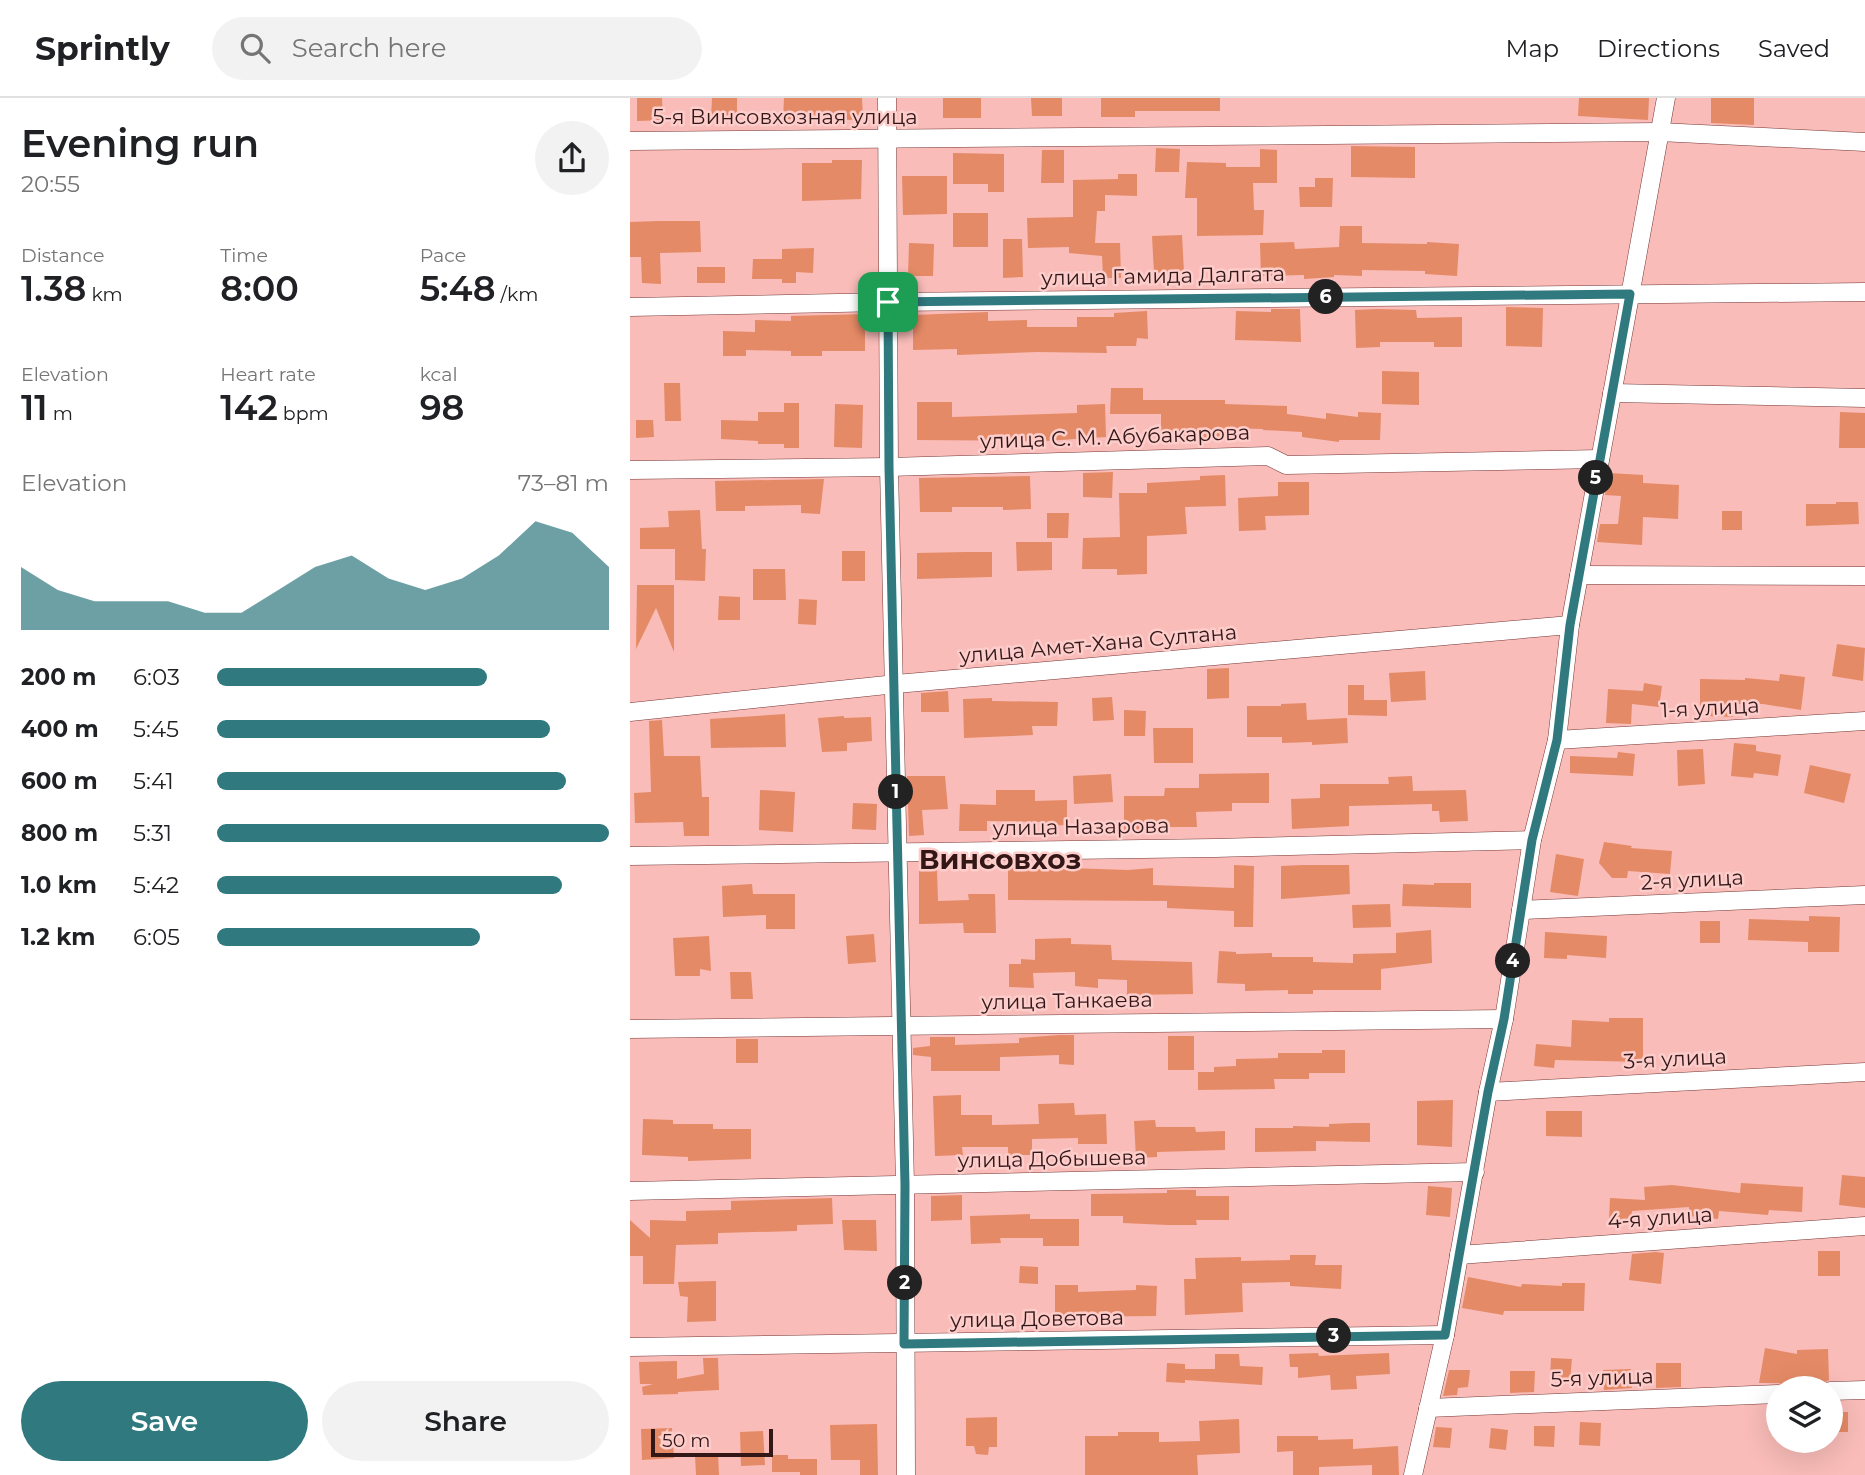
<!DOCTYPE html>
<html lang="en">
<head>
<meta charset="utf-8">
<style>
  :root { --surface:#fff; --page:#f2f2f2; --text:#202124; --muted:#757577; --line:#e0e0e0; --accent:#30797f }
  body { margin:0; font-family:Montserrat,sans-serif; background:var(--page); color:var(--text); height:100vh; display:flex; flex-direction:column; font-size:26px; white-space:nowrap }
  * { box-sizing:border-box; margin:0 }
  p { font-size:23px; color:var(--muted) }
  .icon { flex:none; width:38px; height:38px; fill:none; stroke:currentColor; stroke-width:2; stroke-linecap:round; stroke-linejoin:round }
  .map { position:relative; flex:1; overflow:hidden }
  .panel { display:flex; flex-direction:column; background:var(--surface); width:630px }
  .panel>* { flex:none }
  .fabs { position:absolute; left:1136px; top:1278px; display:grid; gap:14px }
  .fabs a { display:grid; place-items:center; width:77px; height:77px; border-radius:50%; background:var(--surface); box-shadow:0 7px 28px #0002; font-size:35px }
  .scale { position:absolute; left:21px; bottom:18px; width:122px; box-sizing:border-box; padding-left:7px; border:4px solid #331717; border-top:0; font-size:19px; line-height:24px; white-space:nowrap; color:#331717; -webkit-text-stroke:5px #fccdca; paint-order:stroke }
  .pin { position:absolute; display:grid; place-items:center; width:60px; height:60px; color:#fff; margin:-30px; border-radius:14px; box-shadow:0 4px 10px #0006 }
  .km { position:absolute; width:35px; height:35px; margin:-18px; border-radius:50%; background:#222; color:#fff; font-size:19px; line-height:35px; text-align:center }
  .round { display:grid; place-items:center; flex:none; width:74px; height:74px; border-radius:37px; background:var(--page) }
  .headline { display:flex; align-items:center; justify-content:space-between; height:119px; padding:0 21px }
  h1 { font-size:38px; font-weight:600; line-height:52px }
  .figures { display:grid; grid-template-columns:repeat(3,1fr); gap:10px; height:119px; padding:7px 21px }
  .figures div { display:grid; align-content:center }
  .figures b { font-size:35px; font-weight:600 }
  .figures small { font-size:19px; font-weight:400 }
  .figures p { font-size:19px }
  .chart { height:196px; padding:14px 21px }
  .chart p { display:flex; justify-content:space-between }
  .chart svg { width:100%; height:126px; margin-top:7px; fill:var(--accent); opacity:.7 }
  .button { display:flex; gap:14px; margin-top:auto; padding:14px 21px }
  .button a { flex:1; height:80px; border-radius:42px; background:var(--accent); color:#fff; font-size:28px; font-weight:600; line-height:80px; text-align:center }
  .button a+a { background:var(--page); color:var(--text) }
  ul { padding:0 21px; list-style:none; font-size:23px }
  li { display:grid; grid-template-columns:112px 84px 1fr; align-items:center; height:52px }
  li i { height:18px; border-radius:9px; background:var(--accent) }
  header { display:flex; align-items:center; gap:42px; box-sizing:border-box; height:98px; padding:0 35px; background:var(--surface); border-bottom:2px solid var(--line) }
  header strong { font-size:33px }
  nav { display:flex; gap:38px; margin-inline-start:auto; font-size:24px }
  .search { width:490px; height:63px; background:var(--page); display:flex; align-items:center; gap:18px; box-sizing:border-box; padding:0 24px; border-radius:38px; color:var(--muted); font-size:26px }
  main { display:flex; flex:1; min-height:0 }
  .map>svg:first-child { display:block }
  .building { fill:#e58a66 }
  .lines { fill:none; stroke-linecap:round; stroke-linejoin:round }
  .street-casing { stroke:#763736; stroke-width:19 }
  .street { stroke:#fff; stroke-width:18 }
  .route-casing { stroke:#fff; stroke-width:14 }
  .route { stroke:#30797f; stroke-width:9 }
  .labels { text-anchor:middle; stroke-width:5; stroke-linejoin:round; paint-order:stroke }
  .street-label { font-size:21px; fill:#331717; stroke:#fccdca }
  .district-label { font-size:28px; font-weight:bold; fill:#331717; stroke:#fccdca }
</style>
</head>
<body>
<header>
<strong>Sprintly</strong>
<div class="search"><svg class="icon" aria-label="search" viewBox="0 0 24 24"><circle cx="10" cy="10" r="6"/><path d="M15 15l6 6"/></svg>Search here</div>
<nav><a>Map</a><a>Directions</a><a>Saved</a></nav>
</header>
<main>
<section class="panel">
<div class="headline"><div><h1>Evening run</h1><p>20:55</p></div><a class="round"><svg class="icon" aria-label="share" viewBox="0 0 24 24"><path d="M12 15V3M7 8l5-5 5 5M5 13v7h14v-7"/></svg></a></div>
<div class="figures">
<div><p>Distance</p><b>1.38<small> km</small></b></div>
<div><p>Time</p><b>8:00</b></div>
<div><p>Pace</p><b>5:48<small> /km</small></b></div>
</div>
<div class="figures">
<div><p>Elevation</p><b>11<small> m</small></b></div>
<div><p>Heart rate</p><b>142<small> bpm</small></b></div>
<div><p>kcal</p><b>98</b></div>
</div>
<div class="chart"><p><span>Elevation</span>73–81 m</p>
<svg viewBox="0 0 160 44" preserveAspectRatio="none"><path d="M0 44V22L10 30L20 34L30 34L40 34L50 38L60 38L70 30L80 22L90 18L100 26L110 30L120 26L130 18L140 6L150 10L160 22V44z"/></svg>
</div>
<ul>
<li><b>200 m</b>6:03<i style="width:69%"></i></li>
<li><b>400 m</b>5:45<i style="width:85%"></i></li>
<li><b>600 m</b>5:41<i style="width:89%"></i></li>
<li><b>800 m</b>5:31<i style="width:100%"></i></li>
<li><b>1.0 km</b>5:42<i style="width:88%"></i></li>
<li><b>1.2 km</b>6:05<i style="width:67%"></i></li>
</ul>
<div class="button"><a>Save</a><a>Share</a></div>
</section>
<div class="map">
<svg width="1235" height="1377" viewBox="0 0 1235 1377">
  <rect width="100%" height="100%" fill="#f9bcb8"/>
  <!-- building -->
  <g class="building">
    <polygon points="7,0 32,0 33,22 7,23"/>
    <polygon points="82,0 107,0 107,21 81,20"/>
    <polygon points="154,0 232,0 233,22 153,21"/>
    <rect x="313" y="0" width="38" height="20"/>
    <polygon points="401,0 432,0 432,18 402,18"/>
    <polygon points="471,0 590,0 590,13 505,13 505,19 471,19"/>
    <polygon points="949,0 1019,0 1018,22 948,18"/>
    <polygon points="1081,0 1124,0 1124,27 1081,25"/>
    <polygon points="721,48 785,49 785,80 721,79"/>
    <polygon points="526,50 550,51 549,74 525,74"/>
    <polygon points="630,51 647,52 647,85 623,85 624,112 634,112 633,137 567,138 567,100 555,100 557,64 596,65 596,69 630,69"/>
    <polygon points="412,52 434,52 434,85 411,85"/>
    <polygon points="323,55 374,56 374,94 358,94 358,86 323,86"/>
    <polygon points="202,62 232,62 231,101 172,103 172,65 202,65"/>
    <polygon points="488,76 507,76 507,98 475,97 475,113 467,113 465,145 490,145 491,180 473,180 472,158 439,155 439,149 398,150 397,120 443,119 443,82 488,81"/>
    <polygon points="272,78 317,78 317,116 273,117"/>
    <polygon points="685,80 703,80 702,109 670,109 669,89 685,89"/>
    <rect x="323" y="115" width="35" height="34"/>
    <polygon points="29,123 70,123 71,154 30,155 31,186 12,185 11,159 0,159 0,124"/>
    <polygon points="710,128 732,128 732,145 797,146 797,144 829,146 827,178 795,176 795,173 732,172 732,178 704,177 704,179 674,181 674,177 631,178 630,145 664,144 665,151 709,149"/>
    <polygon points="552,137 554,174 524,175 522,138"/>
    <polygon points="373,141 392,141 393,179 373,180"/>
    <polygon points="279,145 304,146 303,178 278,178"/>
    <polygon points="184,150 183,175 166,174 166,185 152,185 152,181 122,181 123,161 152,161 152,151"/>
    <rect x="67" y="169" width="28" height="16"/>
    <polygon points="876,209 913,210 912,249 876,248"/>
    <polygon points="641,211 670,211 671,244 605,242 606,213 641,214"/>
    <polygon points="748,211 786,212 787,220 832,219 832,249 804,249 804,244 750,244 750,249 726,250 725,212"/>
    <polygon points="517,213 518,241 507,240 506,248 476,248 477,255 407,254 327,257 327,251 283,252 283,217 358,214 358,223 397,222 397,229 447,229 447,219 484,219 484,215"/>
    <polygon points="235,216 235,253 192,253 192,258 161,258 161,253 116,252 116,258 93,258 93,233 125,234 125,222 161,223 161,218"/>
    <polygon points="752,273 789,274 789,307 752,306"/>
    <polygon points="34,285 50,285 51,323 35,323"/>
    <polygon points="481,290 513,290 513,302 595,302 595,306 657,308 657,316 696,321 696,315 728,319 728,314 751,315 750,342 709,342 709,344 672,339 672,334 633,332 633,331 594,330 594,340 531,339 531,316 480,316"/>
    <polygon points="287,304 322,304 322,319 447,315 447,307 475,306 476,339 415,343 287,342"/>
    <polygon points="154,305 169,305 169,350 154,350 154,346 128,346 128,343 91,341 91,322 128,323 128,314 154,314"/>
    <polygon points="205,306 233,307 232,350 204,349"/>
    <polygon points="1210,314 1235,315 1235,350 1209,350"/>
    <polygon points="6,322 23,322 24,339 6,340"/>
    <polygon points="483,374 482,400 453,399 453,375"/>
    <polygon points="979,375 1013,377 1013,385 1049,387 1048,421 1013,419 1012,447 967,444 970,426 988,426 991,398 975,397"/>
    <polygon points="595,377 596,408 555,409 557,436 517,438 517,476 487,477 487,471 452,471 453,440 490,439 489,395 517,395 517,385 570,382 570,378"/>
    <polygon points="400,378 401,411 373,412 373,409 322,409 322,414 290,414 289,380"/>
    <polygon points="194,381 190,416 171,415 171,407 115,408 115,413 86,413 85,383"/>
    <polygon points="648,384 679,384 679,417 635,418 636,432 609,433 608,400 648,398"/>
    <polygon points="1206,404 1228,404 1229,426 1176,428 1176,406 1206,406"/>
    <polygon points="70,412 72,451 76,451 75,483 45,482 45,451 10,451 10,430 39,429 38,413"/>
    <rect x="1092" y="413" width="20" height="19"/>
    <polygon points="417,415 439,415 438,440 417,440"/>
    <polygon points="386,444 422,444 422,472 387,473"/>
    <rect x="212" y="453" width="23" height="30"/>
    <polygon points="336,454 362,454 362,479 287,481 287,455"/>
    <polygon points="123,471 155,471 156,502 123,502"/>
    <polygon points="7,487 44,487 44,554 26,510 6,551"/>
    <polygon points="89,498 110,499 110,522 88,522"/>
    <polygon points="169,501 187,502 186,527 168,526"/>
    <polygon points="1207,546 1235,550 1233,583 1202,578"/>
    <polygon points="599,570 599,600 577,601 577,571"/>
    <polygon points="795,573 796,602 761,604 759,575"/>
    <polygon points="1150,576 1175,579 1171,612 1133,606 1103,606 1103,619 1070,618 1070,581 1115,582 1115,580 1149,583"/>
    <polygon points="1014,585 1032,588 1029,609 1002,606 1001,626 976,625 978,591 1013,593"/>
    <polygon points="718,587 734,587 734,602 757,602 757,618 718,617"/>
    <polygon points="318,593 319,614 291,614 291,595"/>
    <polygon points="482,599 484,622 463,623 462,600"/>
    <polygon points="362,600 362,603 428,604 427,628 402,628 403,637 334,640 333,601"/>
    <polygon points="676,605 677,622 717,620 718,645 682,647 682,644 652,645 652,639 617,639 617,608 651,608 651,606"/>
    <polygon points="494,612 516,613 515,638 494,638"/>
    <polygon points="155,616 156,649 81,650 80,621"/>
    <polygon points="214,618 214,620 241,619 242,643 217,645 217,653 192,654 188,620"/>
    <polygon points="32,622 34,658 70,658 72,699 79,699 79,738 54,738 53,724 5,725 4,695 21,694 19,623"/>
    <polygon points="523,630 563,630 563,665 524,665"/>
    <polygon points="1104,645 1126,647 1126,653 1151,657 1148,678 1124,675 1123,680 1101,678"/>
    <polygon points="1073,651 1075,686 1048,688 1047,652"/>
    <polygon points="988,654 1005,656 1003,678 940,675 940,658 987,660"/>
    <polygon points="1180,667 1221,676 1214,705 1174,695"/>
    <polygon points="639,675 639,705 602,705 602,713 566,714 567,729 522,729 522,734 494,734 494,698 534,698 535,690 569,690 569,676"/>
    <polygon points="481,676 483,704 444,706 443,678"/>
    <polygon points="277,678 315,678 318,711 292,712 294,737 279,738"/>
    <polygon points="782,678 783,693 836,692 838,723 810,724 809,713 802,713 802,706 719,708 719,728 662,731 661,701 690,700 690,686 759,686 758,679"/>
    <polygon points="130,692 165,694 163,734 129,732"/>
    <polygon points="366,692 405,692 405,703 437,702 437,727 415,728 415,724 357,723 357,733 329,733 330,706 366,707"/>
    <polygon points="223,705 247,706 246,732 222,731"/>
    <polygon points="974,744 1002,748 1001,750 1042,753 1040,776 998,773 997,780 982,780 969,765"/>
    <polygon points="926,756 954,761 948,798 920,794"/>
    <polygon points="604,767 624,768 623,829 604,829 604,813 537,810 537,803 378,802 378,768 498,772 523,770 523,787 604,790"/>
    <polygon points="673,767 719,767 720,796 651,801 651,768"/>
    <polygon points="289,771 307,772 308,803 339,802 338,796 365,796 366,835 334,835 333,825 289,826"/>
    <polygon points="804,785 841,785 841,810 772,808 773,786 804,787"/>
    <polygon points="122,786 123,796 165,796 165,831 136,831 136,817 93,819 92,788"/>
    <polygon points="760,806 761,829 723,830 722,807"/>
    <polygon points="1179,818 1210,819 1209,854 1178,854 1178,844 1118,842 1119,821 1179,823"/>
    <rect x="1070" y="823" width="20" height="22"/>
    <polygon points="801,832 802,865 751,871 751,892 683,892 683,896 658,896 658,892 615,893 615,886 587,885 589,853 606,854 606,856 642,855 642,859 683,859 683,864 723,865 723,856 766,855 766,835"/>
    <polygon points="915,834 977,838 976,860 937,857 937,861 914,860"/>
    <polygon points="244,836 246,864 218,866 216,838"/>
    <polygon points="79,838 81,873 70,871 70,878 45,878 43,840"/>
    <polygon points="441,840 441,846 481,847 482,862 562,864 563,896 497,897 497,882 468,881 468,890 445,888 445,874 403,875 404,890 379,889 379,866 391,866 391,861 405,862 405,841"/>
    <polygon points="100,874 121,874 123,901 101,901"/>
    <polygon points="979,920 1013,920 1013,964 925,962 924,970 904,968 906,946 941,949 942,922 979,924"/>
    <polygon points="429,937 444,937 444,967 429,966 429,957 370,959 370,973 301,973 301,959 283,957 283,950 300,948 300,939 325,939 325,947 389,945 389,940"/>
    <rect x="538" y="938" width="26" height="34"/>
    <rect x="106" y="941" width="22" height="24"/>
    <polygon points="692,952 715,952 715,975 679,975 679,981 644,981 645,991 568,992 568,974 584,974 584,969 606,968 606,961 648,960 648,955 692,955"/>
    <polygon points="331,997 331,1017 362,1017 362,1027 409,1026 408,1006 444,1005 445,1017 476,1016 477,1046 448,1046 448,1040 402,1041 402,1057 378,1057 378,1049 332,1049 333,1057 305,1058 303,998"/>
    <polygon points="823,1002 822,1049 787,1047 787,1003"/>
    <polygon points="916,1013 952,1013 952,1039 916,1038"/>
    <polygon points="13,1021 43,1022 43,1026 83,1026 83,1031 121,1031 121,1061 58,1063 58,1059 12,1057"/>
    <polygon points="525,1022 526,1029 565,1029 566,1034 595,1033 595,1052 527,1054 527,1059 506,1060 504,1023"/>
    <polygon points="724,1025 740,1025 740,1044 686,1043 686,1053 625,1054 625,1030 663,1030 663,1028 699,1029 699,1026"/>
    <polygon points="1212,1077 1235,1079 1235,1110 1209,1107"/>
    <polygon points="1111,1085 1173,1089 1172,1114 1139,1112 1138,1117 1089,1113 1088,1121 1059,1118 1059,1109 1002,1113 1001,1123 979,1122 980,1100 1015,1102 1014,1089 1042,1087 1110,1095"/>
    <polygon points="798,1088 822,1090 820,1119 796,1117"/>
    <polygon points="537,1092 566,1092 566,1098 599,1098 599,1122 566,1122 567,1127 537,1127 493,1125 493,1118 461,1118 461,1096 537,1095"/>
    <polygon points="332,1097 332,1122 301,1123 301,1098"/>
    <polygon points="202,1100 203,1126 167,1127 167,1133 88,1135 88,1146 46,1147 44,1186 13,1186 13,1158 0,1158 0,1122 20,1140 20,1122 56,1123 56,1113 101,1112 101,1103"/>
    <polygon points="400,1116 400,1121 449,1121 449,1148 413,1148 413,1140 370,1140 371,1145 341,1146 340,1118"/>
    <polygon points="212,1122 246,1122 247,1153 214,1152"/>
    <rect x="1188" y="1153" width="22" height="25"/>
    <polygon points="1026,1154 1034,1155 1031,1186 999,1182 1002,1156"/>
    <polygon points="660,1157 686,1157 685,1167 712,1167 711,1191 660,1188 660,1184 612,1185 613,1214 555,1217 554,1181 566,1181 565,1160 611,1159 611,1163 660,1162"/>
    <polygon points="390,1168 408,1169 408,1186 389,1185"/>
    <polygon points="838,1179 891,1189 892,1186 932,1188 932,1185 955,1185 954,1213 874,1213 873,1217 832,1210"/>
    <polygon points="86,1183 86,1223 57,1224 58,1199 50,1198 48,1184"/>
    <polygon points="425,1187 448,1187 448,1194 506,1192 506,1187 527,1188 526,1218 425,1219"/>
    <polygon points="1135,1250 1167,1256 1167,1252 1198,1251 1199,1282 1191,1286 1155,1287 1148,1285 1129,1285"/>
    <polygon points="688,1255 689,1258 759,1255 760,1276 726,1278 727,1291 701,1292 700,1277 668,1280 668,1269 660,1269 659,1256"/>
    <polygon points="585,1256 609,1256 610,1268 633,1269 632,1287 555,1282 555,1285 536,1284 537,1265 555,1266 555,1271 585,1271"/>
    <polygon points="73,1260 88,1260 89,1292 48,1294 48,1296 13,1297 12,1289 23,1286 10,1286 9,1264 47,1263 47,1281 74,1276"/>
    <polygon points="921,1260 942,1261 940,1283 920,1282"/>
    <polygon points="1026,1265 1051,1265 1051,1289 1026,1290"/>
    <polygon points="1001,1271 1002,1290 974,1292 973,1272"/>
    <polygon points="819,1272 840,1272 838,1289 828,1290 827,1297 813,1298"/>
    <polygon points="880,1273 905,1273 904,1294 880,1295"/>
    <rect x="1200" y="1314" width="18" height="20"/>
    <polygon points="367,1319 367,1349 359,1349 358,1357 346,1356 344,1348 336,1348 336,1320"/>
    <polygon points="609,1321 610,1355 567,1357 568,1377 455,1377 455,1338 488,1338 488,1334 529,1334 529,1344 570,1343 569,1323"/>
    <polygon points="950,1324 971,1325 970,1348 949,1347"/>
    <polygon points="247,1326 248,1377 230,1377 230,1362 201,1362 200,1327"/>
    <polygon points="904,1328 925,1328 924,1349 904,1348"/>
    <polygon points="806,1329 822,1330 820,1350 803,1349"/>
    <polygon points="42,1330 44,1360 12,1362 11,1331"/>
    <polygon points="861,1330 878,1332 876,1352 859,1350"/>
    <polygon points="133,1333 135,1367 111,1368 110,1334"/>
    <polygon points="647,1338 688,1338 688,1342 723,1341 723,1351 768,1348 769,1377 742,1377 742,1367 689,1369 689,1377 663,1377 663,1353 647,1354"/>
    <polygon points="88,1356 89,1377 66,1377 65,1357"/>
    <polygon points="142,1357 158,1357 158,1361 187,1361 187,1377 170,1377 170,1374 142,1374"/>
  </g>
  <g class="lines">
    <defs>
      <g id="street">
        <polyline points="257,0 259,369 275,1087 276,1377"/>
        <polyline points="0,43 1029,34 1235,44"/>
        <polyline points="0,209 258,204 1235,194"/>
        <polyline points="982,295 1235,300"/>
        <polyline points="0,372 259,369 638,358 656,367 970,361"/>
        <polyline points="949,477 1235,478"/>
        <polyline points="0,614 266,586 940,527"/>
        <polyline points="927,642 1235,623"/>
        <polyline points="0,758 585,750 902,742"/>
        <polyline points="891,812 1235,797"/>
        <polyline points="0,931 874,921"/>
        <polyline points="858,994 1235,974"/>
        <polyline points="0,1093 845,1074"/>
        <polyline points="829,1157 1235,1128"/>
        <polyline points="0,1249 815,1237"/>
        <polyline points="1200,1293 1235,1292"/>
        <polyline points="798,1310 1148,1296"/>
        <polyline points="783,1377 815,1237 858,994 874,921 902,742 927,642 940,527 1036,0"/>
      </g>
    </defs>
    <!-- street casing -->
    <use href="#street" class="street-casing"/>
    <!-- street -->
    <use href="#street" class="street"/>
  </g>
  <g class="lines">
    <defs>
      <polygon id="route" points="1000,196 940,527 927,642 902,742 874,921 858,994 815,1237 274,1246 275,1087 259,369 258,204"/>
    </defs>
    <!-- route casing -->
    <use href="#route" class="route-casing"/>
    <!-- route -->
    <use href="#route" class="route"/>
  </g>
  <g class="labels">
    <!-- street labels -->
    <g class="street-label">
      <text x="155" y="26">5-я Винсовхозная улица</text>
      <text transform="translate(533 178) rotate(-1)" y="7">улица Гамида Далгата</text>
      <text transform="translate(485 339) rotate(-2)" y="7">улица С. М. Абубакарова</text>
      <text transform="translate(468 546) rotate(-5)" y="7">улица Амет-Хана Султана</text>
      <text transform="translate(1080 610) rotate(-3)" y="7">1-я улица</text>
      <text transform="translate(451 729) rotate(-1)" y="7">улица Назарова</text>
      <text transform="translate(1062 782) rotate(-3)" y="7">2-я улица</text>
      <text transform="translate(437 903) rotate(-1)" y="7">улица Танкаева</text>
      <text transform="translate(1045 961) rotate(-3)" y="7">3-я улица</text>
      <text transform="translate(422 1061) rotate(-1)" y="7">улица Добышева</text>
      <text transform="translate(1030 1120) rotate(-4)" y="7">4-я улица</text>
      <text transform="translate(407 1221) rotate(-1)" y="7">улица Доветова</text>
      <text transform="translate(972 1280) rotate(-2)" y="7">5-я улица</text>
    </g>
    <!-- district labels -->
    <g class="district-label">
      <text x="370" y="771">Винсовхоз</text>
    </g>
  </g>
</svg>
<div class="fabs">
<a><svg class="icon" aria-label="layers" viewBox="0 0 24 24"><path d="M12 4l9 5-9 5-9-5zM3 14l9 5 9-5"/></svg></a>
</div>
<div class="scale">50 m</div>
<div class="pin" style="left:258px;top:204px;background:#1e9e55"><svg class="icon" aria-label="arrive" viewBox="0 0 24 24"><path d="M6 21V4h12l-3 4 3 4H6"/></svg></div>
<b class="km" style="left:266px;top:694px">1</b>
<b class="km" style="left:275px;top:1185px">2</b>
<b class="km" style="left:704px;top:1238px">3</b>
<b class="km" style="left:883px;top:863px">4</b>
<b class="km" style="left:966px;top:380px">5</b>
<b class="km" style="left:696px;top:199px">6</b>
</div>
</main>
</body>
</html>
